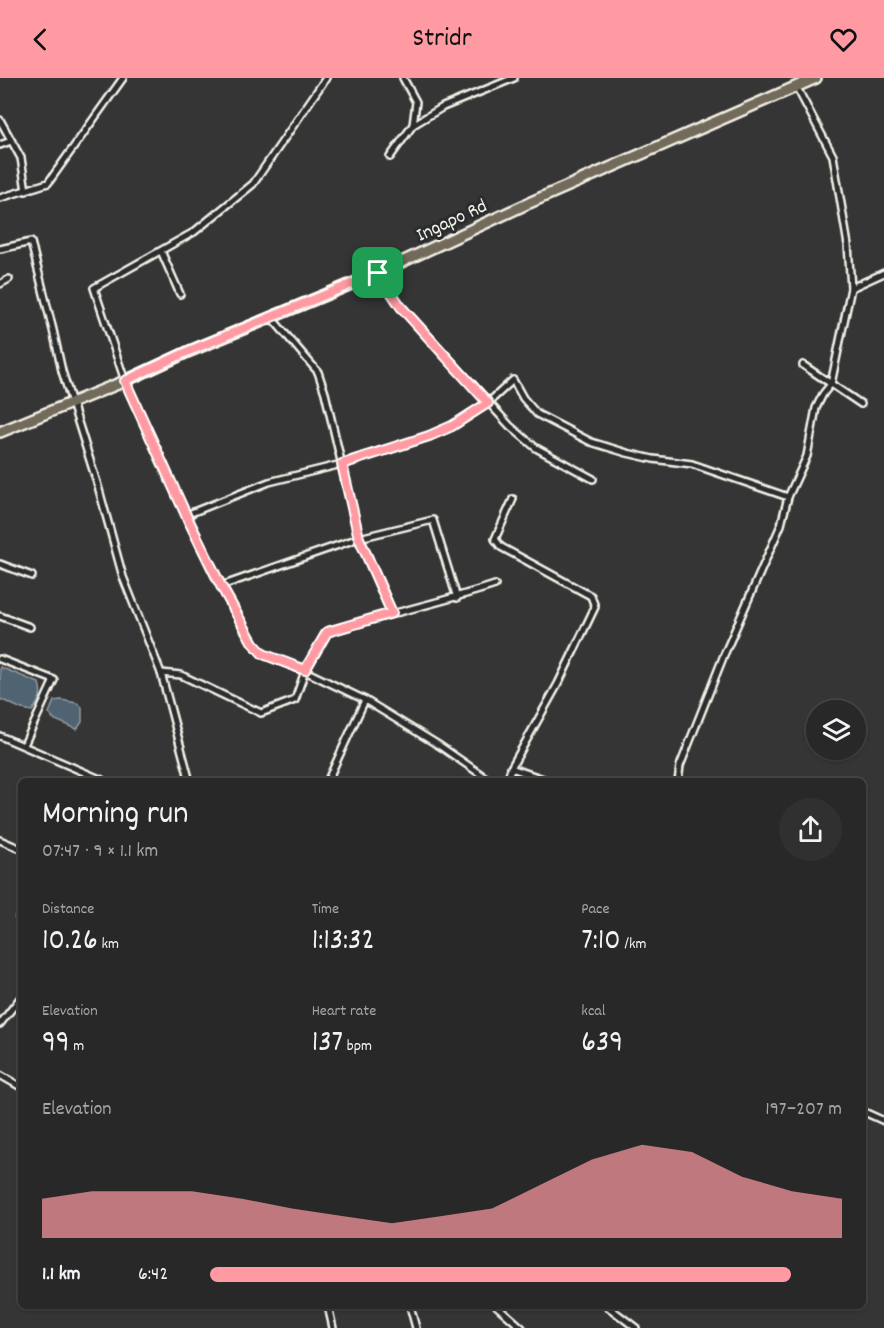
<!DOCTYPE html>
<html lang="en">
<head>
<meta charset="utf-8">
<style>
  :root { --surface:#282828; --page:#303030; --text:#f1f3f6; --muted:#a5a6a8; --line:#444445; --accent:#ff9aa2 }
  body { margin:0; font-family:Dekko,sans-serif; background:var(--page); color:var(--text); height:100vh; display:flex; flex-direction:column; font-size:22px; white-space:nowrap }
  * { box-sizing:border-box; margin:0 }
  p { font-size:20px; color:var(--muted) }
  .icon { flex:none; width:33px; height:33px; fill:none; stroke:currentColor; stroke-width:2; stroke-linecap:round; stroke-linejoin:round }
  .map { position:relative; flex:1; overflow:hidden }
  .sheet { position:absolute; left:18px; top:700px; width:848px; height:531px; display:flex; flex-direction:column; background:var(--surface); border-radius:9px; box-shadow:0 2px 4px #0004,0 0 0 2px var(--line) }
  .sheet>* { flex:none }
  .controls { position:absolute; left:806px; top:622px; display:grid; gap:12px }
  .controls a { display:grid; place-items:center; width:60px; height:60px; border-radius:50%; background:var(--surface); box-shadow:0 2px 4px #0004,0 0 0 2px var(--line); font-size:30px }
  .pin { position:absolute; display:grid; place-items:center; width:51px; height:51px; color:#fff; margin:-26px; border-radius:12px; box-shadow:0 3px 9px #0006 }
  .round { display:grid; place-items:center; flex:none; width:63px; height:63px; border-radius:32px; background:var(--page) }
  .head { display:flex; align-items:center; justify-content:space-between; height:102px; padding:0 24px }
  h1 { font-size:33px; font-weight:600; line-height:45px }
  .stats { display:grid; grid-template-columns:repeat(3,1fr); gap:9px; height:102px; padding:6px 24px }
  .stats div { display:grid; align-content:center }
  .stats b { font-size:30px; font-weight:600 }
  .stats small { font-size:16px; font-weight:400 }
  .stats p { font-size:16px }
  .chart { height:168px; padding:12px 24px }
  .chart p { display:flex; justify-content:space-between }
  .chart svg { width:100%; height:108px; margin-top:6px; fill:var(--accent); opacity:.7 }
  ul { padding:0 24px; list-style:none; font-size:20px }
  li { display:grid; grid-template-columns:96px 72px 1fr; align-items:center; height:45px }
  li i { height:15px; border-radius:8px; background:var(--accent) }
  header { display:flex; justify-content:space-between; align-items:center; height:78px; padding:0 24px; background:var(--accent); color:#111; font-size:27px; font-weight:600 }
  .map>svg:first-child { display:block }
  .water { fill:#4f6372; stroke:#919ca1; stroke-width:1.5 }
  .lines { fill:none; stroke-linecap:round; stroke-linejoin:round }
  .minor-casing { stroke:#f4f1e8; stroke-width:10 }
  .primary-casing { stroke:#f4f1e8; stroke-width:14 }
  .minor { stroke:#2a2d2e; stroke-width:5 }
  .primary { stroke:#726b5a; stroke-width:9 }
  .route-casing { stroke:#fff; stroke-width:12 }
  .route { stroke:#ff9aa2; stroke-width:8 }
  .labels { text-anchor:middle; stroke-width:6; stroke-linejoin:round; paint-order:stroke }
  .street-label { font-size:20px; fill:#f4f1e8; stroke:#2a2d2e }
</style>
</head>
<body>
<header><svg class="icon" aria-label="back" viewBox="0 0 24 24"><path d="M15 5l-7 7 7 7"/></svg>Stridr<svg class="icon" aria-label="heart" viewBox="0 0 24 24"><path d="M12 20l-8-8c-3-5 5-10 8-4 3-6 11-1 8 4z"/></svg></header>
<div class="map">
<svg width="884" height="1250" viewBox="0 0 884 1250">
  <rect width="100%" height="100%" fill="#363535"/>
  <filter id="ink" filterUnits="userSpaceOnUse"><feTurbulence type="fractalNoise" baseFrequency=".0167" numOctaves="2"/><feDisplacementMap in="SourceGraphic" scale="12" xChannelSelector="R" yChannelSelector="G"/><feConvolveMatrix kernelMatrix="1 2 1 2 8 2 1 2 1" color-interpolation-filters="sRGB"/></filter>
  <g filter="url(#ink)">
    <!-- water -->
    <g class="water">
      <path d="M 0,589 L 39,605 C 43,618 39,623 32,633 L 22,631 L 0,621 Z"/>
      <polygon points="61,622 77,625 82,629 82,644 77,651 53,641 49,635 54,623"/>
    </g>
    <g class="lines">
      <defs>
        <g id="minor">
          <polyline points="326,0 253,106 194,154 94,210 125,303 186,437 221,508 253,565 263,576 305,593 365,622 440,668 492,704"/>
          <polyline points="0,42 21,80 26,113"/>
          <polyline points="413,47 443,29 514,0"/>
          <polyline points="0,67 11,63"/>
          <polyline points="390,79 413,47 416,24 403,0"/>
          <polyline points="0,120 48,105 123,0"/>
          <polyline points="0,171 31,164 53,252 62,293 98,408 123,499 161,595 190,704"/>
          <polyline points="161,173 180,216"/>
          <polyline points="378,195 401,229 510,348 536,370 593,401"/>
          <polyline points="0,206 9,201"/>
          <polyline points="851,210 884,195"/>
          <polyline points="271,239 318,294 325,315 359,460 392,535"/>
          <polyline points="803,287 861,326"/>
          <polyline points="186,437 269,404 342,386 429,358 452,348 488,325 513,302 523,320 537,336 591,364 627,375 653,381 692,386 788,419"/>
          <polyline points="0,486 32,498"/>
          <polyline points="221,508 359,460 433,442 457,520"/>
          <polyline points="0,538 30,549"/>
          <polyline points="0,581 54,602 24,667"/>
          <path d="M 161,595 L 181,597 L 261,635 L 295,622 L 305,593 L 327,554 C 383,537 440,525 495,507"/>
          <polyline points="0,658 107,704"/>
          <polyline points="511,690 552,704"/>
          <polyline points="327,704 365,622"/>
          <polyline points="507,704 511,690 558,606 595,529 591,518 501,469 495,461 513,421"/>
          <polyline points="678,704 680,688 724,577 781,447 788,419 807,378 816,330 823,316 831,306 851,210 848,167 833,78 796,8"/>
          <polyline points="0,762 21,771"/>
          <polyline points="19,839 21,840"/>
          <polyline points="0,946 21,919"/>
          <polyline points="0,997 21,1009"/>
          <polyline points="862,1033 884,1043"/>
          <polyline points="328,1228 333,1250"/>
          <polyline points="410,1228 416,1250"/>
          <polyline points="497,1228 522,1250"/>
          <polyline points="607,1228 636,1250"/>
        </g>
        <polyline id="primary" points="0,354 125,303 190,273 378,195 529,125 816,0"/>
      </defs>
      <!-- minor casing -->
      <use href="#minor" class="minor-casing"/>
      <!-- primary casing -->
      <use href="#primary" class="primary-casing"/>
      <!-- minor -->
      <use href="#minor" class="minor"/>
      <!-- primary -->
      <use href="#primary" class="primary"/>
    </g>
  </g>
  <g class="lines" filter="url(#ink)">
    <defs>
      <polygon id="route" points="378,195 401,229 488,325 452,348 429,358 342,386 359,460 392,535 327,554 305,592 263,576 253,565 221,508 186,437 125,303 189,273"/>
    </defs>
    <!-- route casing -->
    <use href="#route" class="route-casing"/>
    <!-- route -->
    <use href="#route" class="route"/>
  </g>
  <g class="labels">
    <!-- street labels -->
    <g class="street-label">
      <text transform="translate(451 141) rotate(-25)" y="7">Ingapo Rd</text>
    </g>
  </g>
</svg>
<div class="controls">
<a><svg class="icon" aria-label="layers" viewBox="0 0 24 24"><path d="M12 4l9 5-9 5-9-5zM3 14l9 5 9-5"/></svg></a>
</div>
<div class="pin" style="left:378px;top:195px;background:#1e9e55"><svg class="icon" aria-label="arrive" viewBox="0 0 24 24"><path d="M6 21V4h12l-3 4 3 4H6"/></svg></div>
<section class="sheet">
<div class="head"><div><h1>Morning run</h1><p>07:47 · 9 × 1.1 km</p></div><a class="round"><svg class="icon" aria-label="share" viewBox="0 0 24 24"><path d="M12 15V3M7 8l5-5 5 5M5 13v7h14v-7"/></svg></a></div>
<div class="stats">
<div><p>Distance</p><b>10.26<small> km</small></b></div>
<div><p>Time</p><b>1:13:32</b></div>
<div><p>Pace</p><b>7:10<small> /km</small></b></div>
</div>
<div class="stats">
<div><p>Elevation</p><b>99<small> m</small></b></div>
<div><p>Heart rate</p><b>137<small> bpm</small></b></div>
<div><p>kcal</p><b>639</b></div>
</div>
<div class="chart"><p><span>Elevation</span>197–207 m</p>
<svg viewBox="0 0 160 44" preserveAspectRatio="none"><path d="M0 44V28L10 25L20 25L30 25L40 28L50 32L60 35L70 38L80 35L90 32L100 22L110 12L120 6L130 9L140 19L150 25L160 28V44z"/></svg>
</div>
<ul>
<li><b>1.1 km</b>6:42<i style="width:92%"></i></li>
</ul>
</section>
</div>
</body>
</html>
